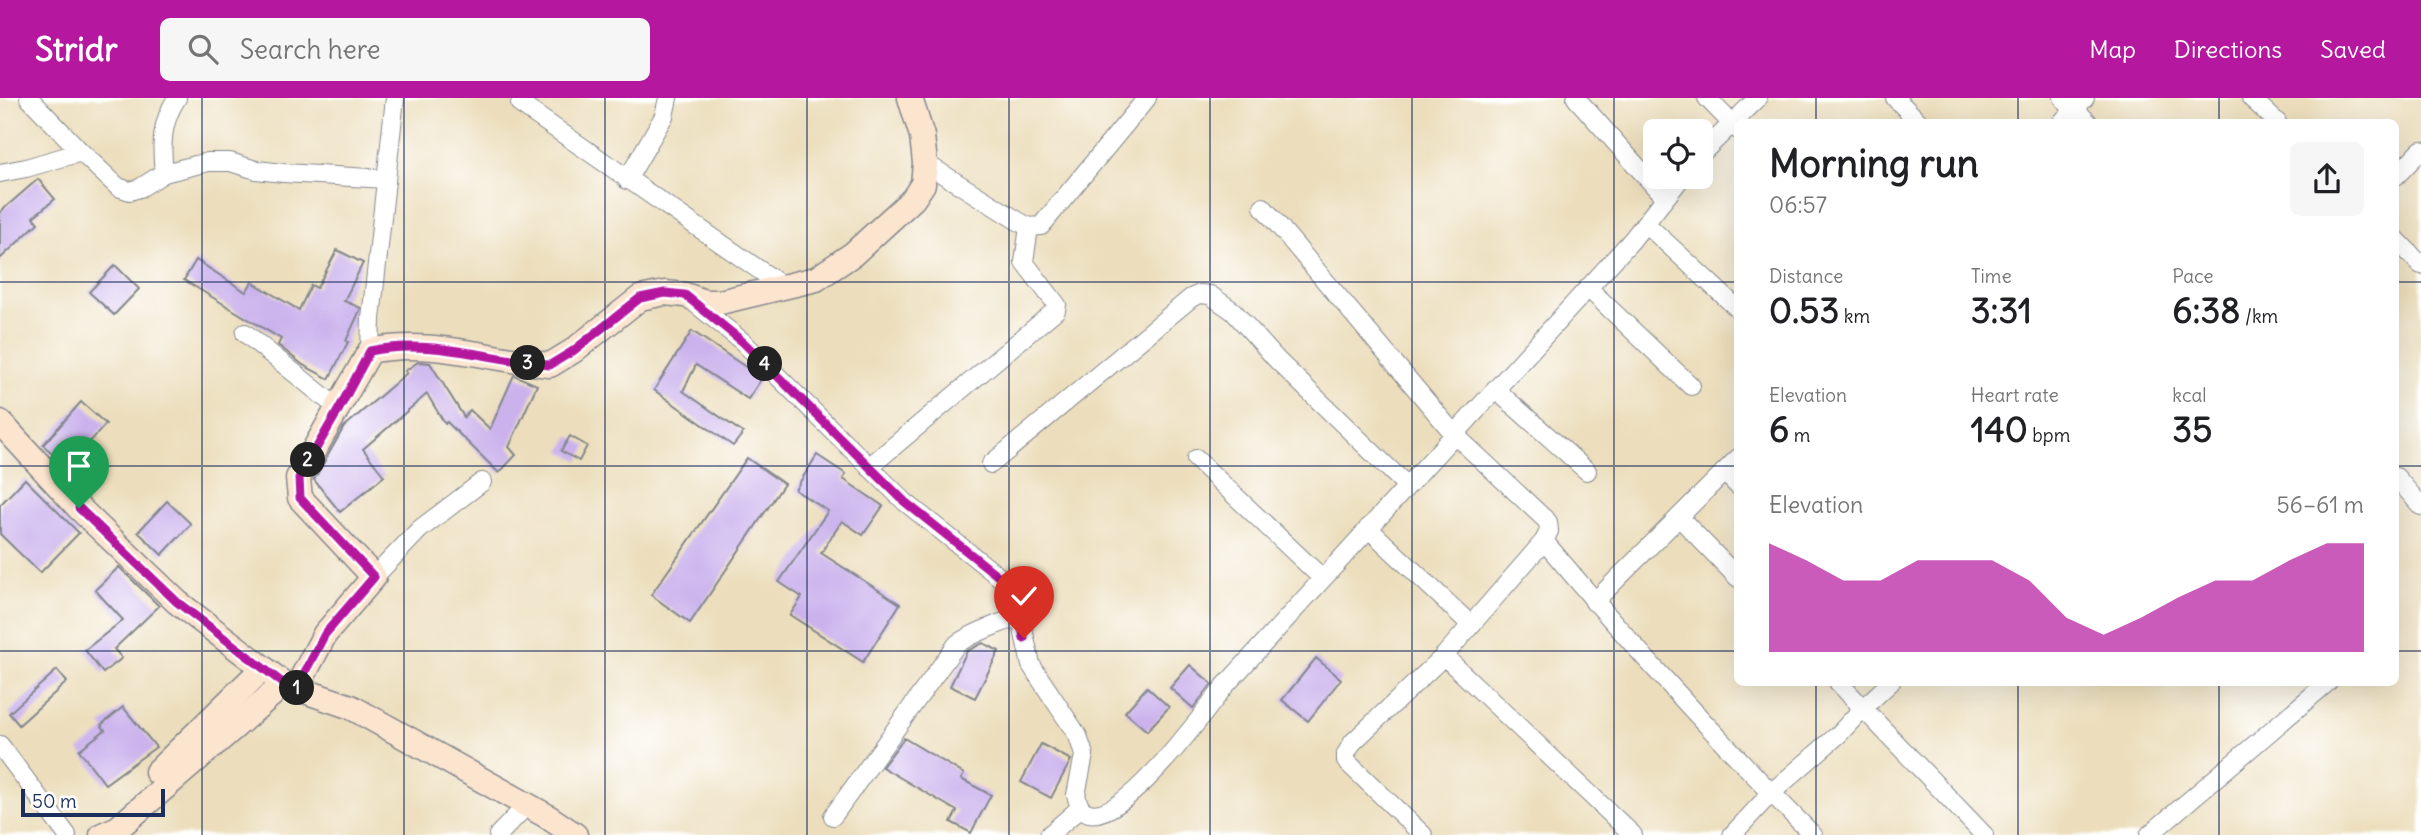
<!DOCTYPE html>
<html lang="en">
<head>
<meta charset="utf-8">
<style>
  :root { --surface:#fff; --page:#f6f6f6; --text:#202124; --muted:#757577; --accent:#b5179e }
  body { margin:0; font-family:Delius,sans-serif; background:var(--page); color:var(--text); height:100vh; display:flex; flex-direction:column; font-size:26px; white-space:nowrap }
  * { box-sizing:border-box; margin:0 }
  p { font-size:23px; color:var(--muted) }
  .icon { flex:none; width:38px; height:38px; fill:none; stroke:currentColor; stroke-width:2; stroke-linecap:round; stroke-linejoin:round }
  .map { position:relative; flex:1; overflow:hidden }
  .panel { position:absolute; left:1734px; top:21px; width:665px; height:567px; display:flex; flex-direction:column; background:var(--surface); border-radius:10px; box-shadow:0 7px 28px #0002 }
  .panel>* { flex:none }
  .tools { position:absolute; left:1643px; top:21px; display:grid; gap:14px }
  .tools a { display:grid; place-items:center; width:70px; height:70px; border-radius:10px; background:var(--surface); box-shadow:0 7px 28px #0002; font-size:35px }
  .scale { position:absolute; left:21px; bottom:18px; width:144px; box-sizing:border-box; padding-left:7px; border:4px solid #1b2f5e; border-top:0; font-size:19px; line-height:24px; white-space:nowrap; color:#1b2f5e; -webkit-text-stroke:5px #fff; paint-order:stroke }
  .pin { position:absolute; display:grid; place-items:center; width:60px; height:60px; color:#fff; margin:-72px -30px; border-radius:50% 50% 50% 0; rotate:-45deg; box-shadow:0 0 7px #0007 }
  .pin .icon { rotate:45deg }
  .km { position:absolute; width:35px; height:35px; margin:-18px; border-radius:50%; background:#222; color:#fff; font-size:19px; line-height:35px; text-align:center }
  .round { display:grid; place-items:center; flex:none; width:74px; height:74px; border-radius:10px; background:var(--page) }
  .summary { display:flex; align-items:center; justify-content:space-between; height:119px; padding:0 35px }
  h1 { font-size:38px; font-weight:700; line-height:52px }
  .stats { display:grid; grid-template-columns:repeat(3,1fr); gap:10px; height:119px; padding:7px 35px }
  .stats div { display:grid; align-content:center }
  .stats b { font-size:35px; font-weight:700 }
  .stats small { font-size:19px; font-weight:400 }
  .stats p { font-size:19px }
  .chart { height:196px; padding:14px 35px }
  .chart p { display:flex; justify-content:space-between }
  .chart svg { width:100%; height:126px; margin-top:7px; fill:var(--accent); opacity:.7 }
  header { display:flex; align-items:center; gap:42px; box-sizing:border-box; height:98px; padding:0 35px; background:var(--accent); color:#fff }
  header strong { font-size:33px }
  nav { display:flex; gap:38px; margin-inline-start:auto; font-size:24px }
  .search { width:490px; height:63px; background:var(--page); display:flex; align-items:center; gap:18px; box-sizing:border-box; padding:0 24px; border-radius:10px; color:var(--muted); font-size:26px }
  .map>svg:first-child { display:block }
  .building { fill:#cbb2ed }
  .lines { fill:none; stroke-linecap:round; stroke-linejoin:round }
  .street-casing { stroke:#84868d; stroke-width:20 }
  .secondary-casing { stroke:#84868d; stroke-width:27 }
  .street { stroke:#fff; stroke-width:18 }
  .secondary { stroke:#fce5cf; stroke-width:24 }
  .route-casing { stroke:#fff; stroke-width:14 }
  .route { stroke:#b5179e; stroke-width:9 }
  .grid { fill:none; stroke:#1b2f5e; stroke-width:2; stroke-opacity:0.55 }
</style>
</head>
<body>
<header>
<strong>Stridr</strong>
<div class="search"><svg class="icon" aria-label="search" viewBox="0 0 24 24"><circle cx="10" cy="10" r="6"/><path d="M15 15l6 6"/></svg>Search here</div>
<nav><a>Map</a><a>Directions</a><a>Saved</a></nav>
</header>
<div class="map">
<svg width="2421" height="737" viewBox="0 0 2421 737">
  <rect width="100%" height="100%" fill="#fff"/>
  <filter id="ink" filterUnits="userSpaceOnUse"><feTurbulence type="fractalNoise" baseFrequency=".0143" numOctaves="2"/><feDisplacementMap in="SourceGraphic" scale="14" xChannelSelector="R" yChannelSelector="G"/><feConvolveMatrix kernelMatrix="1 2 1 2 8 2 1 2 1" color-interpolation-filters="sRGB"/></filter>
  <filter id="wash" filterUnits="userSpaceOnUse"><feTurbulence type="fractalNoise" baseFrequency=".00686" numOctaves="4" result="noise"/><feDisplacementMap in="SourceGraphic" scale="28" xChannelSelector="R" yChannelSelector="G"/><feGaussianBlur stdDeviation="1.57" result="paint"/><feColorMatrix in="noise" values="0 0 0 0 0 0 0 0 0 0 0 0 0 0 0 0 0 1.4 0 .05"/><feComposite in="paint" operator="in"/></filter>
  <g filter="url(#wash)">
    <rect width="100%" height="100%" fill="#ecdebc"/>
    <g id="blocks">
      <!-- building -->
      <g class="building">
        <polygon points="38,81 55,101 33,119 38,125 0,161 0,114"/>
        <polygon points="337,152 363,165 344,203 361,210 346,243 348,244 329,281 303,267 278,247 281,241 184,182 196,162 246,194 252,184 299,212 311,187 317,190"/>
        <polygon points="115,167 139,191 114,217 89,194"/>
        <polygon points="692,233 762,280 748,301 696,267 683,293 743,335 733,348 654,292"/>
        <polygon points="418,264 430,265 464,319 470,312 490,331 514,277 537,287 509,349 516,357 499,375 447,324 445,326 427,296 363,351 384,378 340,414 314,382 344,329 407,275 405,273"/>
        <polygon points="81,304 106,326 67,369 43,347"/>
        <polygon points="570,338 587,348 579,363 561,353"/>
        <polygon points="817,357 846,376 843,381 883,408 863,437 842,423 821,455 900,506 863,564 790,517 802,499 779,484 828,413 795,392"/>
        <polygon points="747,360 784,386 690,525 651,497"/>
        <polygon points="25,381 79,435 40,475 0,436 0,407"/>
        <polygon points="167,403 191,426 162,457 138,434"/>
        <polygon points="119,469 159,508 114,551 122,560 103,575 85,552 123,522 95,492"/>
        <polygon points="983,545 999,553 975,600 950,588 967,553"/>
        <polygon points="1316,560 1341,581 1308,623 1282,602"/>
        <polygon points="1190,567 1212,586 1193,610 1170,590"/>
        <polygon points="57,572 67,584 19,627 9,615"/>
        <polygon points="1147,589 1169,609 1147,633 1125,614"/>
        <polygon points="123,609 156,649 105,686 79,652 105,632 101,627"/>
        <polygon points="904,640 964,676 961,681 991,697 971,735 951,724 957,713 882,669"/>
        <polygon points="1041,646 1071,662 1051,700 1021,684"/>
      </g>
    </g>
  </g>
  <g filter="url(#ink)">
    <use href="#blocks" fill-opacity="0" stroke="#84868d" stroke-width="2"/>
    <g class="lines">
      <defs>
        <g id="street">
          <polyline points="29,0 81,54"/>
          <polyline points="1576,0 1665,100"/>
          <polyline points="1707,0 1738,32"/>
          <polyline points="1895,0 1919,24"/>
          <polyline points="2063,0 2088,24"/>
          <polyline points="2251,0 2277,24"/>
          <polyline points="520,6 784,189"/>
          <polyline points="2062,24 2085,0"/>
          <polyline points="1701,56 1758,0"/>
          <polyline points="925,65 1018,123 1029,129 1041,128 1147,0"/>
          <polyline points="0,75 26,70 81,54 118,89 130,93 140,90 164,75 208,64 230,64 256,72 284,75 386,81"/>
          <path d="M 164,75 C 161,47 161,24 177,0"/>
          <polyline points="2396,78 2421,52"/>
          <polyline points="627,82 664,18 668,0"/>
          <polyline points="1263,109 1454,336 1548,424 1549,433 1544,443 1444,558 1353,644 1346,656 1346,663 1423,737"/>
          <polyline points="1645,125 1738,211"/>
          <polyline points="2396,141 2421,167"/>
          <polyline points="1588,190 1691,288"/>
          <polyline points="691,202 743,244 905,404 1003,482 1017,504 1031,567 1078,638 1084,657 1076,697 1080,710"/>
          <polyline points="245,235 339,311"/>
          <polyline points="370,253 371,221 395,0"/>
          <polyline points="1495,291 1587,373"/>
          <polyline points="1196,361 1322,480"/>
          <polyline points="991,366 1191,200 1200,196 1210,197 1233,213 1277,262 1407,388"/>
          <polyline points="869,369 1056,212 1057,207 1024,164 1029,129"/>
          <polyline points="1724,374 1738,388"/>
          <polyline points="2396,379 2421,408"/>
          <polyline points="1679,419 1738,480"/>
          <polyline points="1368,430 1471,527"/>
          <path d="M 1544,443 C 1629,545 1719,643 1813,737"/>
          <polyline points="374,479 420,431 482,384"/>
          <polyline points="1594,504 1738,360"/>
          <polyline points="1444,558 1633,737"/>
          <polyline points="1838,584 1984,737"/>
          <polyline points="0,647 67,737"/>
          <path d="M 833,718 L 957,546 C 975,533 999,527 1020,517"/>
          <polyline points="498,737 527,707"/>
          <path d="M 1049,737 L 1080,710 C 1083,712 1086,714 1089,715 C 1124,724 1204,615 1224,589 L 1631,143 L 1682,79"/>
          <polyline points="1732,737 1771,695 1839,636 1863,610 1891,584"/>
          <polyline points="2149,737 2328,584"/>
        </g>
        <g id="secondary">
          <polyline points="0,324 79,410 177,504 284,586 351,609 545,717 575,737"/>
          <path d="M 296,591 L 325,536 L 374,479 L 300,400 L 298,380 L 370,253 C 431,240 490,262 550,267 L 573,253 L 640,200 L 665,195 L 685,197 L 705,204 L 720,204 L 816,181 L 853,156 L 913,101 L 923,86 L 925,65 L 922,38 L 910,0"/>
          <polyline points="157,674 263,570"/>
          <polyline points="102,737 118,730 284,586"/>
        </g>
      </defs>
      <!-- street casing -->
      <use href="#street" class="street-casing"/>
      <!-- secondary casing -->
      <use href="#secondary" class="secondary-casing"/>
      <!-- street -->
      <use href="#street" class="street"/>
      <!-- secondary -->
      <use href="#secondary" class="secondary"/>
    </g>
  </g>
  <g class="lines" filter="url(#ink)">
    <defs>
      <path id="route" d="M 79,410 L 177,504 L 284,586 L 296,591 L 325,536 L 374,479 L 300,400 L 299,380 L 339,311 L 370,253 C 431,240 490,262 550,267 L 573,253 L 640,200 L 665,195 L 685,197 L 743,244 L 905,404 L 1003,482 L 1017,504 L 1024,540"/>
    </defs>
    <!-- route casing -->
    <use href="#route" class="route-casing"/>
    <!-- route -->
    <use href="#route" class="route"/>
  </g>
  <!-- grid -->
  <path class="grid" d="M 202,0 L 202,737M 404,0 L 404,737M 605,0 L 605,737M 807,0 L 807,737M 1009,0 L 1009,737M 1210,0 L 1210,737M 1412,0 L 1412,737M 1614,0 L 1614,737M 1816,0 L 1816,24M 2018,0 L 2018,24M 2219,0 L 2219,24M 0,184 L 1738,184M 2396,184 L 2421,184M 0,368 L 1738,368M 2396,368 L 2421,368M 0,553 L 1738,553M 2396,553 L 2421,553M 1816,584 L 1816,737M 2018,584 L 2018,737M 2219,584 L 2219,737"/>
</svg>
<div class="tools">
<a><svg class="icon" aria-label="locate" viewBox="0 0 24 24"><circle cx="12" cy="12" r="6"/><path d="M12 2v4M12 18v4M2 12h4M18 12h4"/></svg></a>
</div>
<div class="scale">50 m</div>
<div class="pin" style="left:79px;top:410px;background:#1e9e55"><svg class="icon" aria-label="arrive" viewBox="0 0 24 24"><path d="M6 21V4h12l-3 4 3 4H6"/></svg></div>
<div class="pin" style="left:1024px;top:540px;background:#d93025"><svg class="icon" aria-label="check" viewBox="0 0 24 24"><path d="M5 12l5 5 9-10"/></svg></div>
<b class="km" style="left:297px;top:590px">1</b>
<b class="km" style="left:308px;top:362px">2</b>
<b class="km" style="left:528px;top:265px">3</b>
<b class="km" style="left:765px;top:266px">4</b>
<section class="panel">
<div class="summary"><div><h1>Morning run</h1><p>06:57</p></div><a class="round"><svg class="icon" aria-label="share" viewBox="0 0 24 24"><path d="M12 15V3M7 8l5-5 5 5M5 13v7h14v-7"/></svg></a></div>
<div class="stats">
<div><p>Distance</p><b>0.53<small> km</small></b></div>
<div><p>Time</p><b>3:31</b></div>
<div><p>Pace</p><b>6:38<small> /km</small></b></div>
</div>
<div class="stats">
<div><p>Elevation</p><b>6<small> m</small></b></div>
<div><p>Heart rate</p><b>140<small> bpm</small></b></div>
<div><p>kcal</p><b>35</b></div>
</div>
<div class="chart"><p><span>Elevation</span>56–61 m</p>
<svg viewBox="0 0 160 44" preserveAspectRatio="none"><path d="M0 44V6L10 12L20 19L30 19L40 12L50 12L60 12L70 19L80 32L90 38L100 32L110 25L120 19L130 19L140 12L150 6L160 6V44z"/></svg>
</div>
</section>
</div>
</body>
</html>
